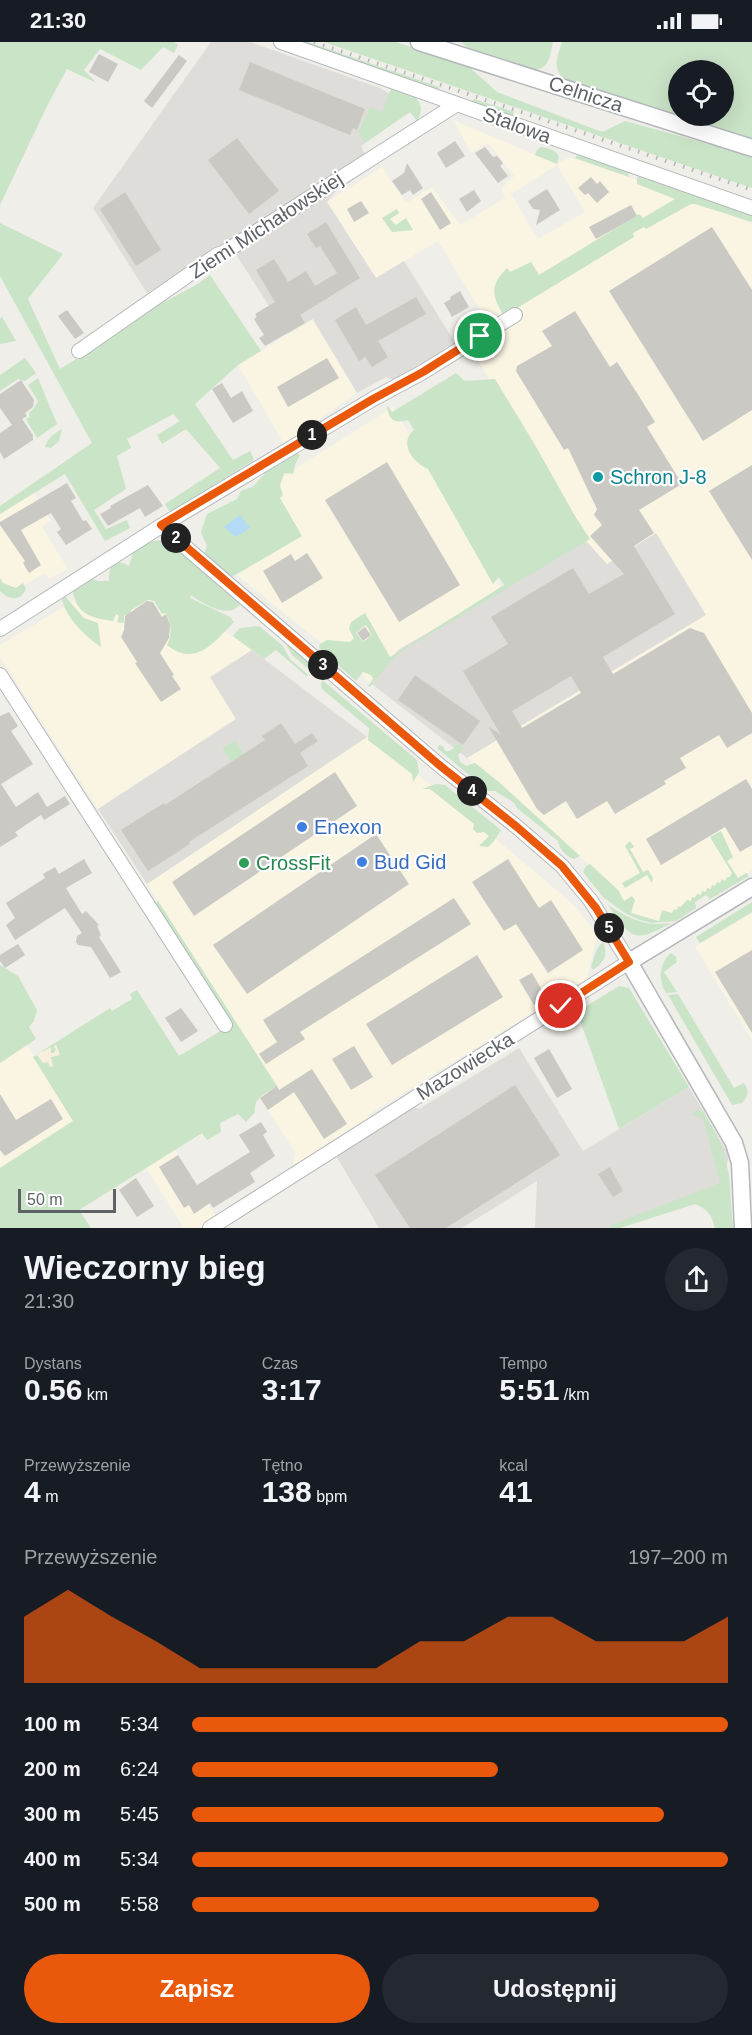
<!DOCTYPE html>
<html lang="pl">
<head>
<meta charset="utf-8">
<style>
  :root { --surface:#171b24; --page:#242831; --text:#f1f3f6; --muted:#9ea1a6; --accent:#ea580c }
  body { margin:0; font-family:Helvetica,sans-serif; background:var(--page); color:var(--text); height:100vh; display:flex; flex-direction:column; font-size:22px; white-space:nowrap }
  * { box-sizing:border-box; margin:0 }
  p { font-size:20px; color:var(--muted) }
  .icon { flex:none; width:33px; height:33px; fill:none; stroke:currentColor; stroke-width:2; stroke-linecap:round; stroke-linejoin:round }
  .map { position:relative; height:1186px; overflow:hidden }
  .side { display:flex; flex-direction:column; background:var(--surface); flex:1 }
  .side>* { flex:none }
  .fabs { position:absolute; left:668px; top:18px; display:grid; gap:12px }
  .fabs a { display:grid; place-items:center; width:66px; height:66px; border-radius:50%; background:var(--surface); box-shadow:0 6px 24px #0002; font-size:30px }
  .scale { position:absolute; left:18px; bottom:15px; width:98px; box-sizing:border-box; padding-left:6px; border:3px solid #5f6366; border-top:0; font-size:16px; line-height:21px; white-space:nowrap; color:#5f6366; -webkit-text-stroke:4px #fff; paint-order:stroke }
  .pin { position:absolute; display:grid; place-items:center; width:51px; height:51px; color:#fff; margin:-26px; border:3px solid #fff; border-radius:50%; box-shadow:0 2px 6px #0007 }
  .km { position:absolute; width:30px; height:30px; margin:-15px; border-radius:50%; background:#222; color:#fff; font-size:16px; line-height:30px; text-align:center }
  .round { display:grid; place-items:center; flex:none; width:63px; height:63px; border-radius:32px; background:var(--page) }
  .headline { display:flex; align-items:center; justify-content:space-between; height:102px; padding:0 24px }
  h1 { font-size:33px; font-weight:600; line-height:45px }
  .metrics { display:grid; grid-template-columns:repeat(3,1fr); gap:9px; height:102px; padding:6px 24px }
  .metrics div { display:grid; align-content:center }
  .metrics b { font-size:30px; font-weight:600 }
  .metrics small { font-size:16px; font-weight:400 }
  .metrics p { font-size:16px }
  .chart { height:168px; padding:12px 24px }
  .chart p { display:flex; justify-content:space-between }
  .chart svg { width:100%; height:108px; margin-top:6px; fill:var(--accent); opacity:.7 }
  .cta { display:flex; gap:12px; margin-top:auto; padding:12px 24px }
  .cta a { flex:1; height:69px; border-radius:36px; background:var(--accent); color:#fff; font-size:24px; font-weight:600; line-height:69px; text-align:center }
  .cta a+a { background:var(--page); color:var(--text) }
  ul { padding:0 24px; list-style:none; font-size:20px }
  li { display:grid; grid-template-columns:96px 72px 1fr; align-items:center; height:45px }
  li i { height:15px; border-radius:8px; background:var(--accent) }
  .status { display:flex; justify-content:space-between; align-items:center; height:42px; padding:0 30px; background:var(--surface); direction:ltr }
  .status svg { height:16px; fill:currentColor }
  .map>svg:first-child { display:block }
  .commercial { fill:#faf4e2; fill-rule:evenodd }
  .industrial { fill:#dfddda }
  .green { fill:#cae4c8; fill-rule:evenodd }
  .sand { fill:#f7efdc }
  .water { fill:#b3dbf5 }
  .building { fill:#cbc9c4; fill-rule:evenodd }
  .lines { fill:none; stroke-linecap:round; stroke-linejoin:round }
  .minor-casing { stroke:#b5b8bb; stroke-width:16 }
  .tertiary-casing { stroke:#b5b8bb; stroke-width:19 }
  .minor { stroke:#fff; stroke-width:14 }
  .tertiary { stroke:#fff; stroke-width:16 }
  .rail { stroke:#b5b6b6; stroke-width:4; stroke-dasharray:1.5 8; stroke-linecap:butt }
  .route-casing { stroke:#fff; stroke-width:12 }
  .route { stroke:#ea580c; stroke-width:8 }
  .culture-dot { fill:#0f9aa8; stroke:#fff; stroke-width:2 }
  .shop-dot { fill:#3f7fe0; stroke:#fff; stroke-width:2 }
  .leisure-dot { fill:#2e9e5b; stroke:#fff; stroke-width:2 }
  .labels { text-anchor:middle; stroke-width:4.5; stroke-linejoin:round; paint-order:stroke }
  .street-label { font-size:20px; fill:#5f6366; stroke:#fff }
  .culture-label { font-size:20px; fill:#0d838f; stroke:#fff; text-anchor:start }
  .shop-label { font-size:20px; fill:#366cbe; stroke:#fff; text-anchor:start }
  .leisure-label { font-size:20px; fill:#27864d; stroke:#fff; text-anchor:start }
</style>
</head>
<body>
<div class="status"><b>21:30</b><svg viewBox="0 0 49 12"><path d="M0 12V9h3v3zM5 12V6h3v6zM10 12V3h3v9zM15 12V0h3v12zM26 1h20v11H26zM47 4h2v5h-2z"/></svg></div>
<div class="map">
<svg width="752" height="1186" viewBox="0 0 752 1186">
  <rect width="100%" height="100%" fill="#efeee8"/>
  <!-- commercial -->
  <g class="commercial">
    <path d="M 453,78 L 557,122 L 570,115 L 684,154 L 752,182 L 752,828 L 717,851 L 710,849 L 658,881 L 630,873 L 618,849 L 501,743 L 467,716 L 706,572 L 607,522 L 586,499 L 470,305 L 489,283 L 438,199 L 376,236 L 327,160 L 382,125 L 406,161 L 432,145 L 460,183 L 505,156 L 502,146 L 514,134 L 488,101 L 471,111 ZM 557,123 L 585,170 L 538,197 L 511,152 Z"/>
    <polygon points="312,277 357,351 284,402 238,323"/>
    <polygon points="393,365 502,547 372,642 237,533 300,495 269,443"/>
    <polygon points="34,451 51,479 42,485 68,527 49,537 45,531 15,548 0,542 0,472"/>
    <polygon points="104,541 166,550 252,608 210,635 236,677 98,767 0,615 0,603"/>
    <polygon points="367,695 439,749 567,857 579,869 597,893 587,937 368,1073 369,1082 301,1123 298,1120 293,1123 295,1110 260,1056 277,1044 147,842"/>
    <polygon points="752,871 752,998 695,905"/>
    <polygon points="27,1003 73,1079 0,1126 0,1021"/>
    <polygon points="175,1108 217,1176 201,1186 184,1186 146,1126"/>
  </g>
  <!-- industrial -->
  <g class="industrial">
    <polygon points="211,0 250,0 380,46 405,61 410,69 361,104 365,113 327,160 376,236 404,219 456,302 393,338 386,335 357,351 313,277 287,292 228,200 147,251 93,166"/>
    <polygon points="656,491 706,573 467,716 372,642 398,608 586,499 607,522"/>
    <polygon points="252,608 367,695 147,842 98,767 236,677 210,635"/>
    <polygon points="519,1006 583,1109 689,1045 729,1113 726,1126 726,1147 618,1186 535,1186 537,1139 462,1186 379,1186 335,1112 413,1064 419,1067"/>
  </g>
  <!-- green -->
  <g class="green">
    <polygon points="0,0 174,0 178,3 174,11 163,5 141,28 100,7 84,28 97,41 67,27 48,62 0,163"/>
    <polygon points="297,0 308,0 439,45 437,51"/>
    <polygon points="324,0 396,0 468,24 497,50 602,90 625,79 752,114 752,146"/>
    <path d="M 461,0 L 553,0 C 550,13 550,27 534,28 L 472,9 Z"/>
    <path d="M 562,0 L 752,0 L 752,97 L 565,38 C 552,26 557,16 562,0 ZM 678,28 L 723,28 L 723,74 L 678,74 Z"/>
    <path d="M 392,44 C 408,50 430,58 417,79 L 410,70 L 365,101 L 358,91 L 370,65 L 382,70 Z"/>
    <polygon points="474,57 514,70 512,76 469,62"/>
    <path d="M 541,105 C 548,106 554,107 559,114 L 557,122 L 535,113 L 537,108 Z"/>
    <polygon points="578,112 582,112 627,127 629,135 575,116"/>
    <path d="M 641,132 L 752,171 L 752,180 L 695,162 L 691,162 L 646,187 L 644,185 L 633,191 L 634,195 L 504,274 C 491,253 490,243 507,226 L 510,230 L 531,220 L 539,233 L 639,172 L 643,176 L 675,157 L 637,142 L 637,136 Z"/>
    <polygon points="397,167 399,171 390,177 396,183 406,176 413,188 392,190 382,176"/>
    <polygon points="0,181 63,212 28,257 60,327 113,294 126,280 196,243 210,233 261,309 238,323 195,362 233,418 250,409 254,418 170,470 165,462 220,426 186,387 162,402 157,393 180,379 173,372 127,397 131,406 117,414 126,447 94,468 106,487 127,478 130,486 105,499 65,432 0,472 0,464 92,401 0,234"/>
    <polygon points="2,275 16,299 0,302 0,276"/>
    <polygon points="25,316 36,331 25,339 18,337 0,349 0,333"/>
    <path d="M 456,331 L 465,339 L 495,337 L 535,403 L 575,474 L 590,497 L 397,612 L 370,645 L 368,644 L 373,637 L 371,633 L 363,630 L 356,639 L 319,606 L 320,602 L 327,598 L 350,600 L 354,596 L 349,587 L 351,580 L 365,571 L 390,615 L 504,543 L 499,535 L 493,542 L 428,427 C 413,420 398,402 414,388 L 408,378 C 393,382 389,378 387,363 L 392,370 ZM 366,583 L 372,593 L 363,600 L 356,591 Z"/>
    <polygon points="38,336 57,382 37,396 26,377 30,375 29,371 34,366 38,359 28,343"/>
    <path d="M 62,387 L 59,399 L 51,406 L 45,405 C 48,395 54,392 62,387 Z"/>
    <polygon points="297,411 300,413 296,420 293,432 284,431 280,444 283,453 280,456 302,494 230,536 204,512 207,504 201,490 207,472 237,457 241,449 254,444 267,429"/>
    <path d="M 161,498 L 169,500 L 175,504 L 240,563 C 227,577 204,562 191,553 L 190,556 L 230,575 L 234,580 C 214,600 196,626 167,603 C 173,591 171,583 166,571 L 162,572 L 154,559 L 148,558 L 131,568 L 131,570 L 127,573 L 124,573 L 124,581 L 117,580 L 119,574 L 116,572 L 113,579 C 92,576 77,573 73,550 L 88,535 L 98,539 L 109,539 C 108,525 115,515 129,524 C 134,504 141,500 161,498 Z"/>
    <path d="M 0,536 L 3,541 L 16,546 L 23,541 L 26,547 C 20,560 9,558 0,549 Z"/>
    <path d="M 61,550 L 84,576 L 98,581 L 101,605 C 85,594 61,572 61,550 Z"/>
    <polygon points="259,584 283,604 290,617 308,633 306,634 276,608 264,617 233,594 240,586"/>
    <polygon points="285,600 311,622 312,630 292,613"/>
    <polygon points="322,638 417,718 419,730 413,740 412,732 368,698 369,686 323,648 321,644"/>
    <polygon points="235,698 244,712 231,720 222,707"/>
    <path d="M 458,701 L 464,706 L 458,713 L 460,720 L 466,724 L 475,721 L 500,741 L 580,814 L 574,817 C 567,815 559,807 558,799 L 517,766 C 515,759 502,754 495,749 L 488,749 L 437,706 L 439,703 L 443,704 L 445,709 C 452,710 454,706 458,701 Z"/>
    <polygon points="436,742 445,743 501,788 494,799 488,805 479,804 489,794 484,790 477,791 473,787 474,782 430,747 422,747"/>
    <polygon points="721,789 733,815 727,819 738,836 746,831 749,834 710,857 706,853 695,860 696,866 676,879 652,881 640,878 625,871 603,855 583,830 586,824 590,822 618,848 624,859 632,854 635,858 631,871 659,879 662,868 672,871 674,867 677,868 678,864 681,865 687,858 691,859 692,855 695,856 697,852 701,853 702,849 706,850 707,846 711,847 712,843 715,844 717,840 720,841 722,837 725,839 727,835 730,835 732,831 710,795"/>
    <polygon points="630,799 634,805 630,807 643,830 648,828 653,836 652,841 647,833 625,846 622,841 640,831 625,804"/>
    <path d="M 158,859 L 277,1044 C 266,1051 253,1056 255,1070 L 246,1080 L 238,1072 L 220,1081 L 221,1090 L 207,1098 L 202,1091 L 79,1168 L 91,1186 L 0,1186 L 0,1126 L 73,1079 L 33,1015 L 37,1013 L 40,1017 L 59,1013 L 56,1007 L 54,1011 L 50,1012 L 51,1006 L 39,1011 L 110,966 L 112,969 L 132,957 L 130,952 L 137,948 L 179,1014 L 219,990 L 228,981 L 155,862 Z"/>
    <polygon points="752,860 752,870 700,901 696,895"/>
    <path d="M 608,863 C 630,877 644,885 671,881 C 634,902 631,897 608,863 Z"/>
    <path d="M 603,899 C 608,912 605,920 593,928 L 591,925 L 596,909 Z"/>
    <path d="M 671,911 L 676,915 L 677,920 L 664,930 L 677,950 L 666,951 C 658,937 659,922 671,911 Z"/>
    <polygon points="0,923 18,934 37,968 34,979 29,985 36,997 0,1021"/>
    <polygon points="619,944 629,946 689,1045 619,1087 577,970"/>
    <path d="M 678,952 L 734,1046 L 744,1041 C 749,1048 749,1054 742,1061 L 732,1063 L 668,953 Z"/>
    <polygon points="659,958 667,966 722,1061 718,1057"/>
    <path d="M 698,1068 L 703,1069 L 722,1104 L 729,1133 L 733,1186 L 715,1186 C 712,1173 707,1167 695,1162 L 620,1186 L 609,1186 L 611,1183 L 720,1141 L 703,1076 L 692,1073 Z"/>
  </g>
  <!-- sand -->
  <polygon class="sand" points="56,1002 60,1013 51,1015 53,1024 50,1025 48,1020 43,1021 37,1013 51,1005 51,1011 54,1011 56,1007 54,1005"/>
  <!-- water -->
  <polygon class="water" points="240,473 250,486 236,495 224,485"/>
  <!-- building -->
  <g class="building">
    <polygon points="99,12 118,22 108,40 89,30"/>
    <polygon points="179,13 187,19 152,66 144,59"/>
    <polygon points="250,20 365,67 357,88 353,86 350,93 239,48"/>
    <polygon points="237,96 279,149 249,172 208,118"/>
    <polygon points="455,99 465,114 446,126 437,111"/>
    <polygon points="485,105 493,115 497,114 503,121 500,124 508,134 498,141 475,111"/>
    <polygon points="407,121 423,146 413,153 410,148 402,153 392,139 404,131"/>
    <polygon points="591,135 597,142 600,139 609,150 597,161 588,151 585,153 578,146"/>
    <polygon points="547,147 560,168 536,183 540,168 533,167 528,159"/>
    <polygon points="474,148 481,159 467,170 459,157"/>
    <polygon points="125,150 161,208 136,224 100,167"/>
    <polygon points="431,150 451,181 440,188 421,157"/>
    <polygon points="361,159 369,171 354,180 347,167"/>
    <polygon points="631,163 637,174 596,197 589,185"/>
    <polygon points="326,180 360,236 300,273 305,281 265,304 259,296 264,293 254,277 257,275 255,272 275,260 256,228 274,217 288,240 306,229 315,244 337,231 320,204 316,206 307,192"/>
    <polygon points="712,185 752,248 752,368 703,399 609,249"/>
    <polygon points="460,249 469,265 452,275 444,261 451,257 450,255"/>
    <polygon points="416,255 426,272 378,299 388,315 372,325 365,315 359,319 335,278 356,265 366,283"/>
    <polygon points="67,268 84,291 75,297 58,274"/>
    <path d="M 575,269 L 610,325 L 617,320 L 637,351 L 655,380 L 647,385 L 682,442 L 639,468 L 654,491 L 634,504 L 675,572 L 603,615 L 613,632 L 690,586 L 704,591 L 752,671 L 752,691 L 727,706 L 719,693 L 680,716 L 686,726 L 664,739 L 666,742 L 615,772 L 607,759 L 577,777 L 566,759 L 544,773 L 537,767 L 488,684 L 501,693 L 463,629 L 508,602 L 491,575 L 573,526 L 589,552 L 624,532 L 590,494 L 602,483 L 594,473 L 597,467 L 568,406 L 564,408 L 516,329 L 517,324 L 552,304 L 542,289 ZM 571,634 L 581,651 L 522,686 L 512,669 Z"/>
    <polygon points="327,316 339,336 288,365 277,345"/>
    <polygon points="21,338 34,358 33,365 25,371 27,374 22,377 33,393 33,398 4,417 0,410 0,391 12,383 0,366 0,352"/>
    <polygon points="222,341 231,356 242,349 253,369 233,381 212,347"/>
    <polygon points="387,420 460,543 399,580 325,458"/>
    <polygon points="752,423 752,518 709,449"/>
    <polygon points="67,441 76,456 71,459 83,479 86,478 92,487 66,503 57,490 61,487 51,471 21,488 41,523 29,531 23,521 25,519 0,483 0,480"/>
    <polygon points="148,443 163,464 145,475 140,466 108,484 100,472 111,466 110,464"/>
    <polygon points="307,511 323,536 282,561 263,529 291,512 295,519"/>
    <polygon points="147,559 153,560 162,575 166,572 170,583 169,596 160,611 174,633 172,634 181,647 161,660 135,621 137,620 121,595 124,588 125,574"/>
    <polygon points="365,585 371,593 363,599 357,591"/>
    <polygon points="415,633 480,679 463,703 398,658"/>
    <polygon points="9,670 18,684 11,689 33,722 1,742 16,765 38,750 47,765 65,754 70,762 44,778 41,773 15,790 18,794 0,805 0,674"/>
    <polygon points="281,681 295,702 312,691 318,699 300,711 308,724 189,800 190,802 148,829 121,788 164,761 165,763 265,698 262,694"/>
    <polygon points="335,730 357,764 194,874 172,840"/>
    <polygon points="746,737 752,747 752,803 740,810 725,785 661,823 646,797"/>
    <polygon points="376,792 409,842 247,952 213,903"/>
    <polygon points="84,817 92,831 66,846 82,872 86,869 99,883 97,884 101,893 99,895 121,930 110,936 91,905 78,903 76,900 77,894 82,891 65,866 15,898 6,883 15,876 6,861 45,836 43,832 55,825 59,832"/>
    <polygon points="508,817 539,866 551,858 583,908 548,931 516,882 504,889 472,840"/>
    <polygon points="454,856 471,882 300,990 305,997 266,1022 259,1012 277,1000 263,978"/>
    <polygon points="18,902 25,913 5,926 0,919 0,913"/>
    <polygon points="752,908 752,991 715,930"/>
    <polygon points="477,913 503,955 392,1023 366,982"/>
    <polygon points="532,931 546,955 534,963 519,938"/>
    <polygon points="181,966 198,989 181,1000 165,976"/>
    <polygon points="354,1004 373,1035 351,1048 332,1017"/>
    <polygon points="549,1007 572,1047 557,1056 534,1016"/>
    <polygon points="312,1027 347,1082 324,1097 294,1050 268,1068 260,1056 277,1044 279,1048"/>
    <polygon points="515,1043 560,1113 446,1186 410,1186 375,1133"/>
    <polygon points="0,1052 16,1078 51,1057 63,1077 5,1114 0,1108"/>
    <polygon points="261,1080 267,1090 263,1093 275,1114 250,1131 255,1140 213,1166 210,1161 194,1172 189,1163 184,1166 159,1125 178,1113 197,1143 250,1110 239,1093"/>
    <polygon points="610,1125 623,1149 613,1155 598,1132"/>
    <polygon points="136,1136 154,1164 137,1175 119,1148"/>
  </g>
  <g class="lines">
    <defs>
      <g id="minor">
        <polyline points="281,0 752,166"/>
        <polyline points="79,309 217,213 223,211 457,62"/>
        <polyline points="161,484 438,722 517,785 562,824 591,859 629,920 210,1186"/>
        <polyline points="0,587 161,484 373,357 423,330 515,273"/>
        <polyline points="0,633 225,983"/>
      </g>
      <g id="tertiary">
        <polyline points="419,0 752,106"/>
        <polyline points="743,1186 740,1121 734,1101 629,920 752,845"/>
      </g>
    </defs>
    <!-- minor casing -->
    <use href="#minor" class="minor-casing"/>
    <!-- tertiary casing -->
    <use href="#tertiary" class="tertiary-casing"/>
    <!-- minor -->
    <use href="#minor" class="minor"/>
    <!-- tertiary -->
    <use href="#tertiary" class="tertiary"/>
    <!-- rail -->
    <polyline class="rail" points="314,0 752,148"/>
  </g>
  <g class="lines">
    <defs>
      <polyline id="route" points="480,294 423,330 373,357 161,483 438,722 517,785 562,824 596,866 629,920 561,964"/>
    </defs>
    <!-- route casing -->
    <use href="#route" class="route-casing"/>
    <!-- route -->
    <use href="#route" class="route"/>
  </g>
  <!-- markers -->
  <circle class="culture-dot" cx="598" cy="435" r="6"/>
  <g class="shop-dot">
    <circle cx="302" cy="785" r="6"/>
    <circle cx="362" cy="820" r="6"/>
  </g>
  <circle class="leisure-dot" cx="244" cy="821" r="6"/>
  <g class="labels">
    <!-- street labels -->
    <g class="street-label">
      <text transform="translate(586 52) rotate(18)" y="7">Celnicza</text>
      <text transform="translate(517 83) rotate(20)" y="7">Stalowa</text>
      <text transform="translate(266 183) rotate(-33)" y="7">Ziemi Michałowskiej</text>
      <text transform="translate(465 1024) rotate(-32)" y="7">Mazowiecka</text>
    </g>
    <!-- culture labels -->
    <g class="culture-label">
      <text x="610" y="442">Schron J-8</text>
    </g>
    <!-- shop labels -->
    <g class="shop-label">
      <text x="314" y="792">Enexon</text>
      <text x="374" y="827">Bud Gid</text>
    </g>
    <!-- leisure labels -->
    <g class="leisure-label">
      <text x="256" y="828">CrossFit</text>
    </g>
  </g>
</svg>
<div class="fabs">
<a><svg class="icon" aria-label="locate" viewBox="0 0 24 24"><circle cx="12" cy="12" r="6"/><path d="M12 2v4M12 18v4M2 12h4M18 12h4"/></svg></a>
</div>
<div class="scale">50 m</div>
<div class="pin" style="left:480px;top:294px;background:#1e9e55"><svg class="icon" aria-label="arrive" viewBox="0 0 24 24"><path d="M6 21V4h12l-3 4 3 4H6"/></svg></div>
<div class="pin" style="left:561px;top:964px;background:#d93025"><svg class="icon" aria-label="check" viewBox="0 0 24 24"><path d="M5 12l5 5 9-10"/></svg></div>
<b class="km" style="left:312px;top:393px">1</b>
<b class="km" style="left:176px;top:496px">2</b>
<b class="km" style="left:323px;top:623px">3</b>
<b class="km" style="left:472px;top:749px">4</b>
<b class="km" style="left:609px;top:886px">5</b>
</div>
<section class="side">
<div class="headline"><div><h1>Wieczorny bieg</h1><p>21:30</p></div><a class="round"><svg class="icon" aria-label="share" viewBox="0 0 24 24"><path d="M12 15V3M7 8l5-5 5 5M5 13v7h14v-7"/></svg></a></div>
<div class="metrics">
<div><p>Dystans</p><b>0.56<small> km</small></b></div>
<div><p>Czas</p><b>3:17</b></div>
<div><p>Tempo</p><b>5:51<small> /km</small></b></div>
</div>
<div class="metrics">
<div><p>Przewyższenie</p><b>4<small> m</small></b></div>
<div><p>Tętno</p><b>138<small> bpm</small></b></div>
<div><p>kcal</p><b>41</b></div>
</div>
<div class="chart"><p><span>Przewyższenie</span>197–200 m</p>
<svg viewBox="0 0 160 44" preserveAspectRatio="none"><path d="M0 44V17L10 6L20 17L30 27L40 38L50 38L60 38L70 38L80 38L90 27L100 27L110 17L120 17L130 27L140 27L150 27L160 17V44z"/></svg>
</div>
<ul>
<li><b>100 m</b>5:34<i style="width:100%"></i></li>
<li><b>200 m</b>6:24<i style="width:57%"></i></li>
<li><b>300 m</b>5:45<i style="width:88%"></i></li>
<li><b>400 m</b>5:34<i style="width:100%"></i></li>
<li><b>500 m</b>5:58<i style="width:76%"></i></li>
</ul>
<div class="cta"><a>Zapisz</a><a>Udostępnij</a></div>
</section>
</body>
</html>
